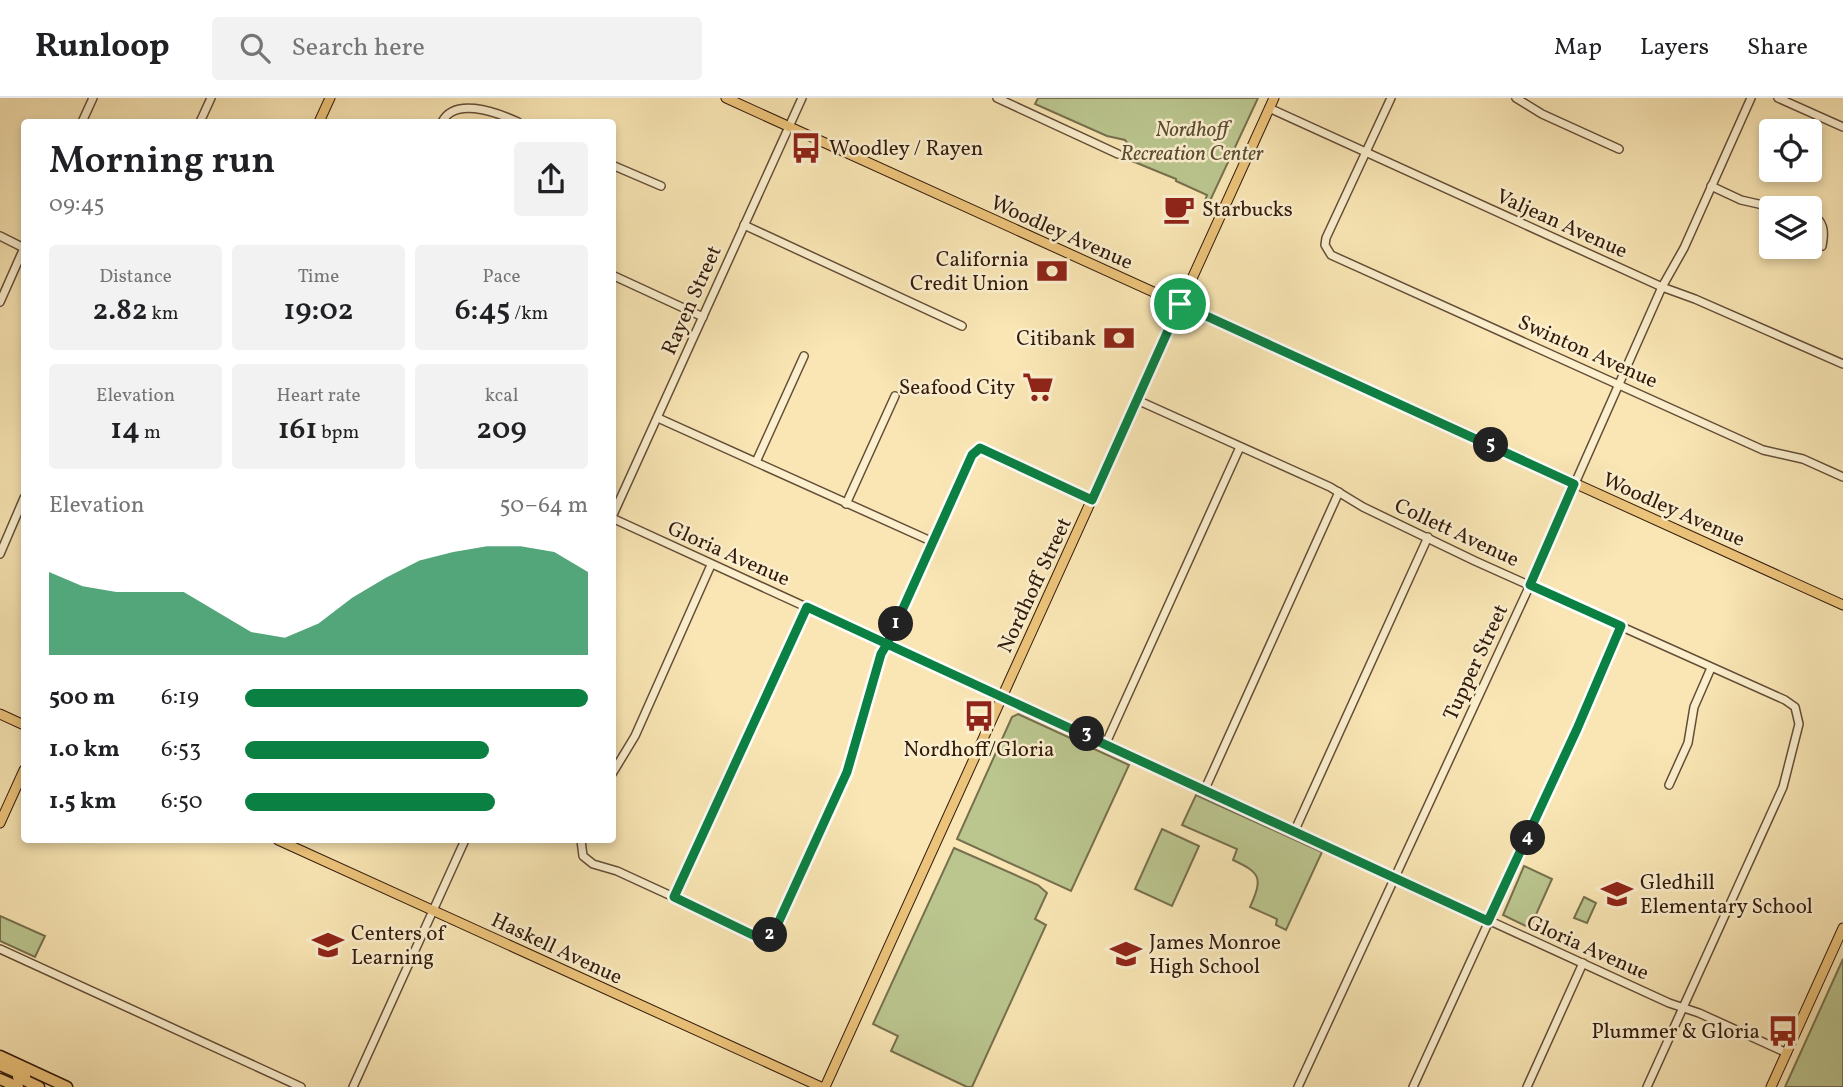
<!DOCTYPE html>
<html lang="en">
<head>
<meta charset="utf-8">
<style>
  :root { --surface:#fff; --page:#f2f2f2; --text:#202124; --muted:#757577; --line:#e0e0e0; --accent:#0b8043 }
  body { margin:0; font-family:Vollkorn,serif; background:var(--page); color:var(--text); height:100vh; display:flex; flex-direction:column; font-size:26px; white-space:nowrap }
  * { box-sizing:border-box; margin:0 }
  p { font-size:23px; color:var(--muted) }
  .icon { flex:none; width:38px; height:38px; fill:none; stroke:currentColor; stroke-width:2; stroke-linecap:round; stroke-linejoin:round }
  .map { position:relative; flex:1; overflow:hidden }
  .panel { position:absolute; left:21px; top:21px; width:595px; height:724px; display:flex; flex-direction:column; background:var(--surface); border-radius:7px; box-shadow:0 4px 10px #0003 }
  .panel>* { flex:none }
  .buttons { position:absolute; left:1759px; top:21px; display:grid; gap:14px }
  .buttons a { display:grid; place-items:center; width:63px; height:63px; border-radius:7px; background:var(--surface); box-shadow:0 4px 10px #0003; font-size:35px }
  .pin { position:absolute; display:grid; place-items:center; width:60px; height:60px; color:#fff; margin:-30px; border:4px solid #fff; border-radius:50%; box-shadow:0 2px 7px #0007 }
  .km { position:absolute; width:35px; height:35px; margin:-18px; border-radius:50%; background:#222; color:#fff; font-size:19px; line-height:35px; text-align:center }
  .round { display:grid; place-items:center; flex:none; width:74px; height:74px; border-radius:7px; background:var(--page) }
  .summary { display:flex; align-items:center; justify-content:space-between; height:119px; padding:0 28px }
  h1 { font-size:38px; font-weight:600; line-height:52px }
  .stats { display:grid; grid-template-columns:repeat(3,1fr); gap:10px; height:119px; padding:7px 28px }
  .stats div { display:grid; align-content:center; border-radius:7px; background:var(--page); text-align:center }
  .stats b { font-size:30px; font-weight:600 }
  .stats small { font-size:19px; font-weight:400 }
  .stats p { font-size:19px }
  .chart { height:196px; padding:14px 28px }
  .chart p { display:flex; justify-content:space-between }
  .chart svg { width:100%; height:126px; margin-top:7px; fill:var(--accent); opacity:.7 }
  ul { padding:0 28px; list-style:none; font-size:23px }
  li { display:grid; grid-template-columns:112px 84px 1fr; align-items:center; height:52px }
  li i { height:18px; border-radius:9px; background:var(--accent) }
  header { display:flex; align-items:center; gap:42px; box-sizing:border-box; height:98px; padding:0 35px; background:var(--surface); border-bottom:2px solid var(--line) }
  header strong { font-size:33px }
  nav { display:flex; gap:38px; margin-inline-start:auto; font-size:24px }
  .search { width:490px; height:63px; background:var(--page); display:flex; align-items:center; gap:18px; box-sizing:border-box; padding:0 24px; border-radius:7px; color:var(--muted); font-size:26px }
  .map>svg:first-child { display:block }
  .green { fill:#bbc68f; stroke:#77704e; stroke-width:2 }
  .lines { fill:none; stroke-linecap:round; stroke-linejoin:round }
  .minor-casing { stroke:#644d37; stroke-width:10 }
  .major-casing { stroke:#331a0d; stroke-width:11 }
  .highway-casing { stroke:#331a0d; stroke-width:13 }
  .minor { stroke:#fbefce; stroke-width:7 }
  .major { stroke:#ecc37a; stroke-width:9 }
  .highway { stroke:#ecc37a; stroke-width:10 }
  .route-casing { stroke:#fff; stroke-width:14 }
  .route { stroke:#0b8043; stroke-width:9 }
  .labels { text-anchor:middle; stroke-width:5; stroke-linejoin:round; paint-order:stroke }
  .park-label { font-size:21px; font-style:italic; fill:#5c4e34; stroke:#fbefce }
  .poi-label { font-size:21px; fill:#331a0d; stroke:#fbefce; text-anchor:start }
  .street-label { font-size:21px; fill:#331a0d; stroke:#fbefce }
</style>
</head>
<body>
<header>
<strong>Runloop</strong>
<div class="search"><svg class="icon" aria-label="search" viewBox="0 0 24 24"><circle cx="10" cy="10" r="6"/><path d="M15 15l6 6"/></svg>Search here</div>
<nav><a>Map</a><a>Layers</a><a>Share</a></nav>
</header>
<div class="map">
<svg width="1843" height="989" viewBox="0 0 1843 989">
  <rect width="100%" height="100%" fill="#f9e6b4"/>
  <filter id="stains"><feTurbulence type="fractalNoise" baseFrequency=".00286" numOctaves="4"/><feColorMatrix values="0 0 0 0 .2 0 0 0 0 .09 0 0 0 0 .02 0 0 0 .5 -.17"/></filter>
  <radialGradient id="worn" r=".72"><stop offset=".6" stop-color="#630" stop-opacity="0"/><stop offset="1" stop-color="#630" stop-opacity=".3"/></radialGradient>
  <!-- green -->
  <g class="green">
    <polygon points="1038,0 1258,0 1209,105 1205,103 1207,97 1176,83 1176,81 1132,63 1132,52 1125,42 1107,38 1035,6"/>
    <polygon points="1018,616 1129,667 1071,793 957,741 1012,619"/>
    <path d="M 1196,697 L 1322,754 L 1286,832 L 1276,827 L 1277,821 L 1250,809 C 1263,780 1261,775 1233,762 L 1237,751 L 1182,727 Z"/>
    <polygon points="1162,731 1199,748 1172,808 1135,791"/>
    <polygon points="954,750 1038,787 1047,795 1035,821 1046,827 972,989 967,989 891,953 898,938 873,926"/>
    <polygon points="1524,768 1552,781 1530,830 1503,817"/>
    <polygon points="1584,799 1596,805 1587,825 1574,820"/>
    <polygon points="0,818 45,838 35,859 0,843"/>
    <polygon points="1843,861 1843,989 1785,989"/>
  </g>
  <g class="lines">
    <defs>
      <g id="minor">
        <polyline points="997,0 1118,56"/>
        <polyline points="1391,0 1326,140 1325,147 1331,157 1763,352 1803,361 1843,379"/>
        <polyline points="1516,0 1542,16 1619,51"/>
        <polyline points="1778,0 1843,29"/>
        <polyline points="1269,10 1662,189 1695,201 1843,266"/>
        <polyline points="82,24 93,0"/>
        <polyline points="200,24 211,0"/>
        <path d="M 442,24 C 454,0 492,12 518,24"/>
        <polyline points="612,67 661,88"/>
        <polyline points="1711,88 1741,102 1776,110"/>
        <path d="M 1810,116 C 1824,122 1825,133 1822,148"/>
        <polyline points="744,127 962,228"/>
        <polyline points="0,138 24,150"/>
        <polyline points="612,177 703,219"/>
        <polyline points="0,204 24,150"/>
        <polyline points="1137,302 1330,389 1363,409 1475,463 1785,602 1795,609 1799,626 1783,689 1647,989"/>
        <polyline points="658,320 933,444"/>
        <polyline points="756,364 804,258"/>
        <polyline points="846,406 895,298"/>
        <polyline points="612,419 802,0"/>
        <polyline points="612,420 1669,905 1699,915 1787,955"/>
        <polyline points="0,456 24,400"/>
        <polyline points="1106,645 1240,349"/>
        <polyline points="612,676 635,638 711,467"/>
        <polyline points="1669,687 1688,645 1694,609 1711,570"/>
        <polyline points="1205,691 1339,394"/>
        <polyline points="1295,732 1428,439"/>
        <polyline points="581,742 583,758 593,766 617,773 741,830 755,838 769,838 779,827 847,674 881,556 975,354 980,350 988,352 994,358 1092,402"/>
        <polyline points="674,799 807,509"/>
        <polyline points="0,851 301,989"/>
        <polyline points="353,989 465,742"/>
        <polyline points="1298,989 1530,487 1662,189 1684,150 1751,0"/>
        <polyline points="1413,989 1577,631 1621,528"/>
        <polyline points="1527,989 1583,865"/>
      </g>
      <g id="major">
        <polyline points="726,0 1843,507"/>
        <polyline points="319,24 330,0"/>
        <polyline points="0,616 24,627"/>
        <polyline points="0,725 24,672"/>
        <polyline points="278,742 821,989"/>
        <polyline points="825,989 1274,0"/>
        <polyline points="1771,989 1843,830"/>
      </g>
      <g id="highway">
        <polyline points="0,958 67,989"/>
        <polyline points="0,967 25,978"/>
        <polyline points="18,979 39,989"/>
        <polyline points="0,981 18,989"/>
      </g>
    </defs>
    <!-- minor casing -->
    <use href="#minor" class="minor-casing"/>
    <!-- major casing -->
    <use href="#major" class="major-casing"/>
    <!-- highway casing -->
    <use href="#highway" class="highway-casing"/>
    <!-- minor -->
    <use href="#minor" class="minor"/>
    <!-- major -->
    <use href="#major" class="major"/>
    <!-- highway -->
    <use href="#highway" class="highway"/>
  </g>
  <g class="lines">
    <defs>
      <polyline id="route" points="1180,206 1092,402 980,350 972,357 887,546 807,509 674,799 755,838 769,838 774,834 847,674 881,556 887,546 1488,823 1577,631 1621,528 1530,487 1574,386 1180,206"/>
    </defs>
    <!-- route casing -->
    <use href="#route" class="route-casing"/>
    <!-- route -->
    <use href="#route" class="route"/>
  </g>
  <!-- icons -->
  <defs>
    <symbol id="bus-bare" viewBox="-9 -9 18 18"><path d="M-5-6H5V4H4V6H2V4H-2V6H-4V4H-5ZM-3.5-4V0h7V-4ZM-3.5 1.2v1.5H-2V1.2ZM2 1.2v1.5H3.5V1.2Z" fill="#8f2418" stroke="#fbefce" stroke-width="2.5" paint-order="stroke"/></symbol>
    <symbol id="cafe-bare" viewBox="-9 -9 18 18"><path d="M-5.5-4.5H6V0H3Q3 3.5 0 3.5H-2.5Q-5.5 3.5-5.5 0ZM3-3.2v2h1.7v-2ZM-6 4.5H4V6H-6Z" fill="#8f2418" stroke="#fbefce" stroke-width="2.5" paint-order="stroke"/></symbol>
    <symbol id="bank-bare" viewBox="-9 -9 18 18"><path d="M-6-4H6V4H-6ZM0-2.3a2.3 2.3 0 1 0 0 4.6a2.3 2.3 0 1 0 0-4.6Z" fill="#8f2418" stroke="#fbefce" stroke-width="2.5" paint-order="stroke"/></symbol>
    <symbol id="supermarket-bare" viewBox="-9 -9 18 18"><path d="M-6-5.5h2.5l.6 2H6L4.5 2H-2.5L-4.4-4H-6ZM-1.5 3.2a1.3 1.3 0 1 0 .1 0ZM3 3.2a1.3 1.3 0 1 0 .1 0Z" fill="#8f2418" stroke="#fbefce" stroke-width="2.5" paint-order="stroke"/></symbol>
    <symbol id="school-bare" viewBox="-9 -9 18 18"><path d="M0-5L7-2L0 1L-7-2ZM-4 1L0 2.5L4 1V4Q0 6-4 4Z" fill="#8f2418" stroke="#fbefce" stroke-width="2.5" paint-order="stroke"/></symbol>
  </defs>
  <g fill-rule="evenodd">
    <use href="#bus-bare" x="784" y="28" width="44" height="44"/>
    <use href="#cafe-bare" x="1157" y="89" width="44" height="44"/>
    <use href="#bank-bare" x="1030" y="151" width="44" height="44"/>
    <use href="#bank-bare" x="1097" y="218" width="44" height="44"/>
    <use href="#supermarket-bare" x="1016" y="267" width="44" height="44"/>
    <use href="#bus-bare" x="957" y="596" width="44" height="44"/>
    <use href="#school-bare" x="1595" y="774" width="44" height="44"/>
    <use href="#school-bare" x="306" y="825" width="44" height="44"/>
    <use href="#school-bare" x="1104" y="834" width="44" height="44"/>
    <use href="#bus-bare" x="1761" y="911" width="44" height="44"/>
  </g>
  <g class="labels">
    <!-- park labels -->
    <g class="park-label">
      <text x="1192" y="38">Nordhoff<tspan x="1192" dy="24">Recreation Center</tspan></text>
    </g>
    <!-- poi labels -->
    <g class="poi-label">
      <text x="829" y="57">Woodley / Rayen</text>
      <text x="1202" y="118">Starbucks</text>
      <text x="1029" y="168" text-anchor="end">California<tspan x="1029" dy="24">Credit Union</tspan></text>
      <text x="1096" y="247" text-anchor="end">Citibank</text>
      <text x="1015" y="296" text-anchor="end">Seafood City</text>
      <text x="979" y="658" text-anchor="middle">Nordhoff/Gloria</text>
      <text x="1640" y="791">Gledhill<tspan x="1640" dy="24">Elementary School</tspan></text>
      <text x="351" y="842">Centers of<tspan x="351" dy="24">Learning</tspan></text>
      <text x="1149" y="851">James Monroe<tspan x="1149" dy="24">High School</tspan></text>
      <text x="1760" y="940" text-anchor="end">Plummer &amp; Gloria</text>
    </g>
    <!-- street labels -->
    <g class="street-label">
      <text transform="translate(1562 125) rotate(24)" y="7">Valjean Avenue</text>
      <text transform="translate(1062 134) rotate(24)" y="7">Woodley Avenue</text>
      <text transform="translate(691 202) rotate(-66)" y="7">Rayen Street</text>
      <text transform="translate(1588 253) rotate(24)" y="7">Swinton Avenue</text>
      <text transform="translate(1674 411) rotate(24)" y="7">Woodley Avenue</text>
      <text transform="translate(1457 434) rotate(25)" y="7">Collett Avenue</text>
      <text transform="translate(729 455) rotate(24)" y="7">Gloria Avenue</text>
      <text transform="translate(1034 487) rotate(-65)" y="7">Nordhoff Street</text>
      <text transform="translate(1475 564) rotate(-65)" y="7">Tupper Street</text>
      <text transform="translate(1588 849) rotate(24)" y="7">Gloria Avenue</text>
      <text transform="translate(557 850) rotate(25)" y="7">Haskell Avenue</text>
    </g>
  </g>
  <rect width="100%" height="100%" filter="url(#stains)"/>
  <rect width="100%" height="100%" fill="url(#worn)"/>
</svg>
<div class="buttons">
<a><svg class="icon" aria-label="locate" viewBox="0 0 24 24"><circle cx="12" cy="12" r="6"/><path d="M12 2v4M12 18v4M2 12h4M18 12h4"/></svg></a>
<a><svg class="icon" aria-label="layers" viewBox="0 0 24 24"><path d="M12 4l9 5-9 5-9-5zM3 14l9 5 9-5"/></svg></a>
</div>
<div class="pin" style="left:1180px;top:206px;background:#1e9e55"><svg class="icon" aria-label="arrive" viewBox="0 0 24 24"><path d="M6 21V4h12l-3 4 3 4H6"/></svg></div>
<b class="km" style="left:896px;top:526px">1</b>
<b class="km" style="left:770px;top:837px">2</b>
<b class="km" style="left:1087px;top:636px">3</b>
<b class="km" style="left:1528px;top:740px">4</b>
<b class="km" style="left:1491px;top:347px">5</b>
<section class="panel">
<div class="summary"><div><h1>Morning run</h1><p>09:45</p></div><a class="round"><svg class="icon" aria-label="share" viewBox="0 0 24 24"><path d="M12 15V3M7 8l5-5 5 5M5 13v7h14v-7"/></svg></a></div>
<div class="stats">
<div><p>Distance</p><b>2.82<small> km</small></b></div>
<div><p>Time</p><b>19:02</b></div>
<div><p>Pace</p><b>6:45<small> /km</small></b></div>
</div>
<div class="stats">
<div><p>Elevation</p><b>14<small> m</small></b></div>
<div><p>Heart rate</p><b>161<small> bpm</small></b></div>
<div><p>kcal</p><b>209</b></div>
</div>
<div class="chart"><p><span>Elevation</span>50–64 m</p>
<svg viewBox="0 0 160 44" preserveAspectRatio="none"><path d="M0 44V15L10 20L20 22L30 22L40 22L50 29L60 36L70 38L80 33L90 24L100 17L110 11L120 8L130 6L140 6L150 8L160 15V44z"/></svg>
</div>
<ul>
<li><b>500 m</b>6:19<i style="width:100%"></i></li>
<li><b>1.0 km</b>6:53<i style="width:71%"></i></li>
<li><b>1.5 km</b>6:50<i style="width:73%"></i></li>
</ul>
</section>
</div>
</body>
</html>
